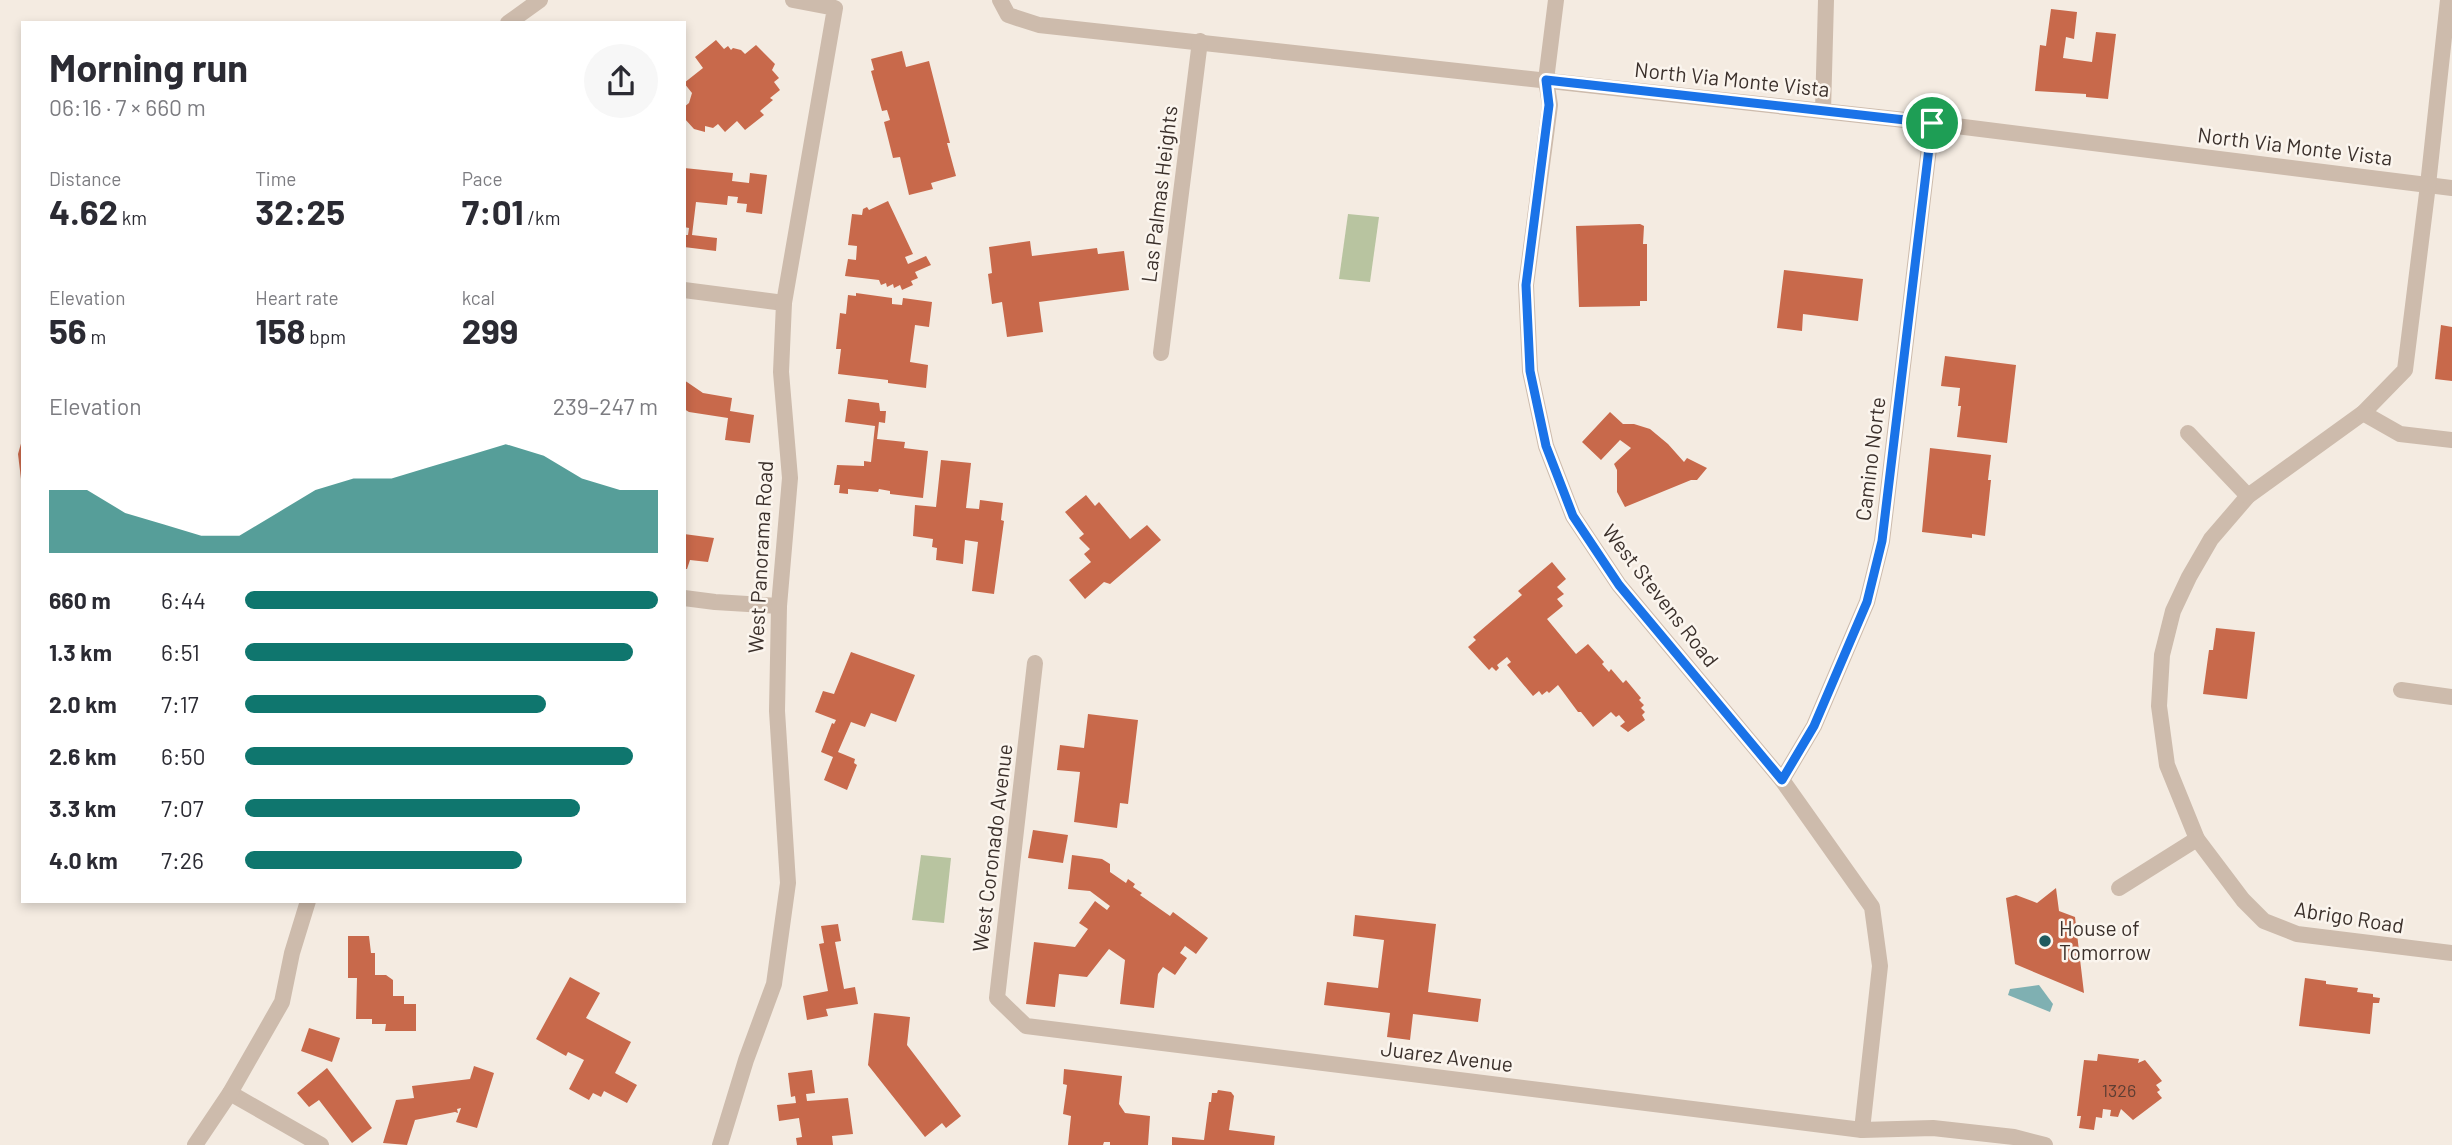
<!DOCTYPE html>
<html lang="en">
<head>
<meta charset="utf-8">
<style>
  :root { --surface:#fff; --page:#f7f7f7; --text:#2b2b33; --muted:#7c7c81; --accent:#0f766e }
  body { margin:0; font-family:Barlow,sans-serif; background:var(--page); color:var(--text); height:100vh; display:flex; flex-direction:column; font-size:26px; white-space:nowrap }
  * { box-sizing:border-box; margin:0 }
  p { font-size:23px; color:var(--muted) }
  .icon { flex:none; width:38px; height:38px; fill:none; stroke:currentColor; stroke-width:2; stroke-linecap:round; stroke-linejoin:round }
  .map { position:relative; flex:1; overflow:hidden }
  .details { position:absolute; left:21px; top:21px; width:665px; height:882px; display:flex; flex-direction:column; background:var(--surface); border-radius:0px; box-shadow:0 4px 10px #0003 }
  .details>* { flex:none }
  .pin { position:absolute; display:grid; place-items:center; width:60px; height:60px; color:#fff; margin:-30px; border:4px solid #fff; border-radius:50%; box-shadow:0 2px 7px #0007 }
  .round { display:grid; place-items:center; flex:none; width:74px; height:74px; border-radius:37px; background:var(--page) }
  .overview { display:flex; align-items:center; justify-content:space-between; height:119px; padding:0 28px }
  h1 { font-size:38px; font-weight:700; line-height:52px }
  .stats { display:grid; grid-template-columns:repeat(3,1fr); gap:10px; height:119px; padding:7px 28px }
  .stats div { display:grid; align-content:center }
  .stats b { font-size:35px; font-weight:700 }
  .stats small { font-size:19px; font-weight:400 }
  .stats p { font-size:19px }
  .chart { height:196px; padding:14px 28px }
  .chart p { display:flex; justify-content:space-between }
  .chart svg { width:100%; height:126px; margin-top:7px; fill:var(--accent); opacity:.7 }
  ul { padding:0 28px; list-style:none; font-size:23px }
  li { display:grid; grid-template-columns:112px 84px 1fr; align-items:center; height:52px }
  li i { height:18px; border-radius:9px; background:var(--accent) }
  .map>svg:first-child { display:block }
  .green { fill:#b8c4a0 }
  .water { fill:#7fb0b2 }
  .building { fill:#c8694b }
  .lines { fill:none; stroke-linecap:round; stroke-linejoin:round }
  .street { stroke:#cdbbac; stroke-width:16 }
  .route-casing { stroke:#fff; stroke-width:14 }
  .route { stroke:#1a73e8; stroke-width:9 }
  .poi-dot { fill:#1f5a5e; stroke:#fbf5ee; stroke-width:2.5 }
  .labels { text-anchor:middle; stroke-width:5; stroke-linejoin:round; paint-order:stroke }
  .number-label { font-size:18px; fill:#5e3e33 }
  .street-label { font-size:21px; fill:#3b302b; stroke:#fbf5ee }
  .poi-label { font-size:21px; fill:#3b302b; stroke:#fbf5ee; text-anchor:start }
</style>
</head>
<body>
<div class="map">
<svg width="2452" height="1145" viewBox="0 0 2452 1145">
  <rect width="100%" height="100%" fill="#f4ebe1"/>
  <!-- green -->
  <g class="green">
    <polygon points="1348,214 1379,217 1370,282 1339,279"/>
    <polygon points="921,855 951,858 944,923 912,920"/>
  </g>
  <!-- water -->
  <polygon class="water" points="2039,985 2053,1004 2050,1012 2008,995 2010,989"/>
  <!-- building -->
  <g class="building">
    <polygon points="2051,9 2077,12 2074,39 2066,37 2063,58 2092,62 2096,32 2116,34 2108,99 2086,97 2086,94 2035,91 2040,45 2046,46"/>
    <polygon points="716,40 724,49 728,46 731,50 733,48 741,50 745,54 756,45 775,64 772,70 779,78 774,82 780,90 770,98 773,100 760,111 764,115 745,130 737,121 725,132 718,124 713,128 705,126 705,132 694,129 684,118 684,107 689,103 692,93 684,83 703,68 695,57"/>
    <polygon points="902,51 906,67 929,61 950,143 947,143 956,176 931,183 933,189 909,195 900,157 893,158 884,122 890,120 887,110 882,111 871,71 874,70 871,59"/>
    <polygon points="684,168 733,173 732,181 749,183 750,173 767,175 762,214 746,212 747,204 737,203 738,197 728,196 727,205 696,202 692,235 717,238 716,251 684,247 685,235 688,235 689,228 684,227"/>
    <polygon points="888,201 913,254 905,257 908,264 926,256 931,265 915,272 918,278 911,281 913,285 902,290 900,285 894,288 893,284 887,287 886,283 881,285 879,280 845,276 848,259 856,260 857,246 848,245 852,214 862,215 863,209 867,207 869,210"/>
    <polygon points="1640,224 1644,226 1643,244 1647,244 1647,301 1640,301 1640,306 1579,307 1576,226"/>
    <polygon points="1030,241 1032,256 1097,248 1098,254 1124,251 1129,290 1039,302 1043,332 1007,337 1002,302 992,304 988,274 992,273 989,247"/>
    <polygon points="1784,270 1863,279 1858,321 1803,314 1802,331 1777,328"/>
    <polygon points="856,293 892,298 892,304 902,305 903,298 932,302 929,327 915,325 910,362 928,365 926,388 888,383 888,380 838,374 841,349 836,349 840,313 846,314 848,295 856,296"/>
    <polygon points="2441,325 2452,327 2452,381 2435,379"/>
    <polygon points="1945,356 2016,365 2007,443 1957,437 1961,406 1958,406 1960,388 1941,386"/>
    <polygon points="684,380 703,393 732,398 730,411 754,415 750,443 725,440 728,418 689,412 684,409"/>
    <polygon points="848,399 879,403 880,411 886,411 885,423 879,422 877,439 905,442 904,448 928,451 923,498 890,494 890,491 879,489 878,492 848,489 848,494 839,493 840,485 834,485 837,465 864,466 864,461 871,462 875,426 845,422"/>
    <polygon points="1610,412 1623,424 1634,424 1650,429 1668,444 1684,462 1687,458 1707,468 1697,480 1691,480 1625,507 1617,492 1617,470 1614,464 1631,448 1620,440 1601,460 1582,442"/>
    <polygon points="22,440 23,479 21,479 18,454"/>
    <polygon points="1930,448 1991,455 1988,480 1991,480 1985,536 1972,534 1972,538 1922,532"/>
    <polygon points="941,460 971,463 966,508 979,509 980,500 1003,503 1001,520 1004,521 994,594 972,591 978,542 965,540 963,564 936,560 937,548 932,547 933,539 913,536 915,505 936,507"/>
    <polygon points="1086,495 1095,506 1099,502 1130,539 1147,525 1161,540 1110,584 1104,582 1085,599 1069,580 1091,562 1084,554 1090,549 1079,538 1084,534 1065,512"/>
    <polygon points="684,534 714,538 708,562 690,560 687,569 684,569"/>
    <polygon points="1552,562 1566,579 1557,587 1564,594 1557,599 1563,606 1547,619 1576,654 1588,644 1604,662 1602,664 1609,672 1611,669 1623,683 1626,680 1641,698 1639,700 1644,705 1641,708 1645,712 1642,715 1645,720 1628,732 1620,726 1625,722 1619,715 1616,717 1611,712 1593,727 1581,712 1578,712 1558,685 1549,693 1547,691 1542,695 1539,691 1533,696 1507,665 1511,662 1507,657 1497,665 1499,668 1496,671 1492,667 1489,670 1468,647 1476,640 1473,637 1522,595 1518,591"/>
    <polygon points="2216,628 2255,632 2247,699 2203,694 2209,650 2213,650"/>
    <polygon points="851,652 915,675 896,722 871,713 865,727 851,722 838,752 855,759 854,763 857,765 847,790 824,780 833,757 821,752 832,723 834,724 836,720 815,712 823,691 834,694"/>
    <polygon points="1088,714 1138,720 1128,804 1120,803 1117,828 1074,822 1080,772 1057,770 1060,745 1084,748"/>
    <polygon points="1033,830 1068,835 1063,863 1028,858"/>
    <polygon points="1072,855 1102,859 1110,864 1110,872 1126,883 1128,879 1135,884 1133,887 1142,893 1140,895 1170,916 1173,912 1208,938 1196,954 1185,946 1180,953 1187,958 1175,975 1163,967 1158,974 1154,1008 1120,1004 1125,960 1109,949 1087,977 1059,974 1055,1007 1026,1004 1034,942 1075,947 1088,929 1079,923 1095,901 1107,910 1110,906 1090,891 1068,889"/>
    <polygon points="2056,888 2059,911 2075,917 2084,993 2015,964 2006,898 2016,895 2037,903"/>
    <polygon points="1355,915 1436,924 1428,992 1481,999 1478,1022 1413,1014 1410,1040 1387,1037 1390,1013 1324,1005 1327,982 1378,988 1384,940 1353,936"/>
    <polygon points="838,924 841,941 835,942 844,989 855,987 858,1004 826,1009 828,1016 807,1020 803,996 828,991 819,944 824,943 821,926"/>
    <polygon points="348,936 369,936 371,953 375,953 375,975 386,975 393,980 393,996 404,996 404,1004 416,1004 416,1031 385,1031 386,1024 372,1024 372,1019 356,1019 357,978 348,978"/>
    <polygon points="570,977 600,993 586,1018 631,1042 615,1073 637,1085 627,1103 604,1091 601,1097 593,1093 589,1100 569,1089 584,1060 568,1052 566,1056 536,1039"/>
    <polygon points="2305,978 2326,981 2326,984 2358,988 2357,992 2373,994 2373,997 2380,998 2379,1003 2373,1003 2370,1034 2299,1026"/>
    <polygon points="874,1013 910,1017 907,1045 961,1116 946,1128 942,1123 925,1137 868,1065"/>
    <polygon points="309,1028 340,1038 332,1062 301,1051"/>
    <polygon points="2098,1054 2139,1059 2138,1063 2145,1060 2162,1081 2156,1085 2160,1090 2157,1092 2162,1098 2133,1120 2121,1109 2118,1117 2110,1116 2111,1110 2103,1109 2102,1118 2096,1117 2094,1130 2079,1128 2081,1116 2077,1116 2084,1060 2097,1061"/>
    <polygon points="474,1066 494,1073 477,1128 456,1122 461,1108 457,1109 458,1113 455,1112 415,1120 407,1145 383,1143 396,1100 414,1098 412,1086 470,1079"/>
    <polygon points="327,1068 372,1128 352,1143 319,1100 309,1107 297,1093"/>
    <polygon points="1064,1069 1122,1076 1119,1104 1125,1113 1150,1116 1148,1145 1110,1145 1110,1142 1104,1142 1103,1145 1068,1145 1071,1116 1063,1114 1067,1085 1063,1084"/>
    <polygon points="812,1070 815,1093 806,1094 807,1101 848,1098 853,1134 832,1136 833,1145 797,1145 796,1138 802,1137 799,1118 779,1121 777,1105 796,1103 795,1096 791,1097 788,1073"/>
    <polygon points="1218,1090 1231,1092 1234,1096 1229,1130 1275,1136 1274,1145 1172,1145 1172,1137 1204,1140 1209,1102 1211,1102 1212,1093 1217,1093"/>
  </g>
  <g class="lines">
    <!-- street -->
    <g class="street">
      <polyline points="1000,0 1008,15 1039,25 1932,123 2452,188"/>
      <polyline points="1556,0 1546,80 1550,105 1526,285 1530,371 1546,446 1573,516 1619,585 1782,780 1872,907 1880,966 1862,1130"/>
      <polyline points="2448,0 2428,185 2405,370 2363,413 2248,496 2211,539 2189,577 2173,611 2162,655 2159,706 2167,765 2197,839 2243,900 2264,921 2297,934 2452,953"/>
      <polyline points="508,23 540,0"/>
      <polyline points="1823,111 1826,0"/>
      <polyline points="684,290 784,303"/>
      <polyline points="1161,353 1200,41"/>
      <polyline points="2363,413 2400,434 2452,440"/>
      <polyline points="2188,433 2248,496"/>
      <polyline points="684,598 715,602 779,606"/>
      <polyline points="1035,663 997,998 1026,1026 1862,1130 1933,1128 2014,1137 2045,1145"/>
      <polyline points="2401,690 2452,697"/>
      <polyline points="1782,780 1814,726 1867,602 1882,541 1932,123"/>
      <polyline points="2119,888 2197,839"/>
      <polyline points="230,1093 321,1145"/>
      <polyline points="195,1145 230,1093 282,1002 292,953 308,901"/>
      <polyline points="720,1145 746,1060 774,984 788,883 777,711 779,606 790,478 781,372 784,303 835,8 793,0"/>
    </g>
  </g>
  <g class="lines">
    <defs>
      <polygon id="route" points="1546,80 1932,123 1882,541 1867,602 1814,726 1782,780 1619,585 1573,516 1546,446 1530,371 1526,285 1549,105"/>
    </defs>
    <!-- route casing -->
    <use href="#route" class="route-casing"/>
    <!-- route -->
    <use href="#route" class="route"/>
  </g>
  <!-- markers -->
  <circle class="poi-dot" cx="2045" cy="941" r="7"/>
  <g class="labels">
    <!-- number labels -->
    <g class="number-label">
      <text x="2119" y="1097">1326</text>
    </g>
    <!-- street labels -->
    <g class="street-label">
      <text transform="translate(1732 80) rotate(6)" y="7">North Via Monte Vista</text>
      <text transform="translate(2295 147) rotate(7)" y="7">North Via Monte Vista</text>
      <text transform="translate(1160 194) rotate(-83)" y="7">Las Palmas Heights</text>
      <text transform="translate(1871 459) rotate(-83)" y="7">Camino Norte</text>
      <text transform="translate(761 557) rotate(-87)" y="7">West Panorama Road</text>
      <text transform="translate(1660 596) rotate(52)" y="7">West Stevens Road</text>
      <text transform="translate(993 848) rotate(-83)" y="7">West Coronado Avenue</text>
      <text transform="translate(2349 918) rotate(9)" y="7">Abrigo Road</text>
      <text transform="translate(1447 1057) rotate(7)" y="7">Juarez Avenue</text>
    </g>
    <!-- poi labels -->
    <g class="poi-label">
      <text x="2059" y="936">House of<tspan x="2059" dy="24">Tomorrow</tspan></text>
    </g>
  </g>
</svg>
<div class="pin" style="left:1932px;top:123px;background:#1e9e55"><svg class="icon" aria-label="arrive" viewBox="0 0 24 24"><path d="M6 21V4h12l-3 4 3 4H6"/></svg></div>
<section class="details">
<div class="overview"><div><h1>Morning run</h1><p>06:16 · 7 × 660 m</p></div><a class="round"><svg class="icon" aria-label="share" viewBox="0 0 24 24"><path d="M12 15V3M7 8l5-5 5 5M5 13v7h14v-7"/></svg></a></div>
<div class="stats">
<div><p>Distance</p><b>4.62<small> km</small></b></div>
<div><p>Time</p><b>32:25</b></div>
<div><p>Pace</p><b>7:01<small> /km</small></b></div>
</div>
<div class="stats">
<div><p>Elevation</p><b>56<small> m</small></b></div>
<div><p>Heart rate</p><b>158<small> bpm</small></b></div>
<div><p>kcal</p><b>299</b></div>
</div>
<div class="chart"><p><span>Elevation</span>239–247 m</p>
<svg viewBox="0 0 160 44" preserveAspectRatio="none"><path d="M0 44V22L10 22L20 30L30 34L40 38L50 38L60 30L70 22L80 18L90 18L100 14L110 10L120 6L130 10L140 18L150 22L160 22V44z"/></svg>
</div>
<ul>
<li><b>660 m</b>6:44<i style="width:100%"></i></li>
<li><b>1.3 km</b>6:51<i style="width:94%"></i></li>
<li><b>2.0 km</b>7:17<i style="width:73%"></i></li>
<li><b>2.6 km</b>6:50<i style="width:94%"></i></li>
<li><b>3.3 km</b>7:07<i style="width:81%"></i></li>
<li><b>4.0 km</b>7:26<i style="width:67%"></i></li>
</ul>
</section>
</div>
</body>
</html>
